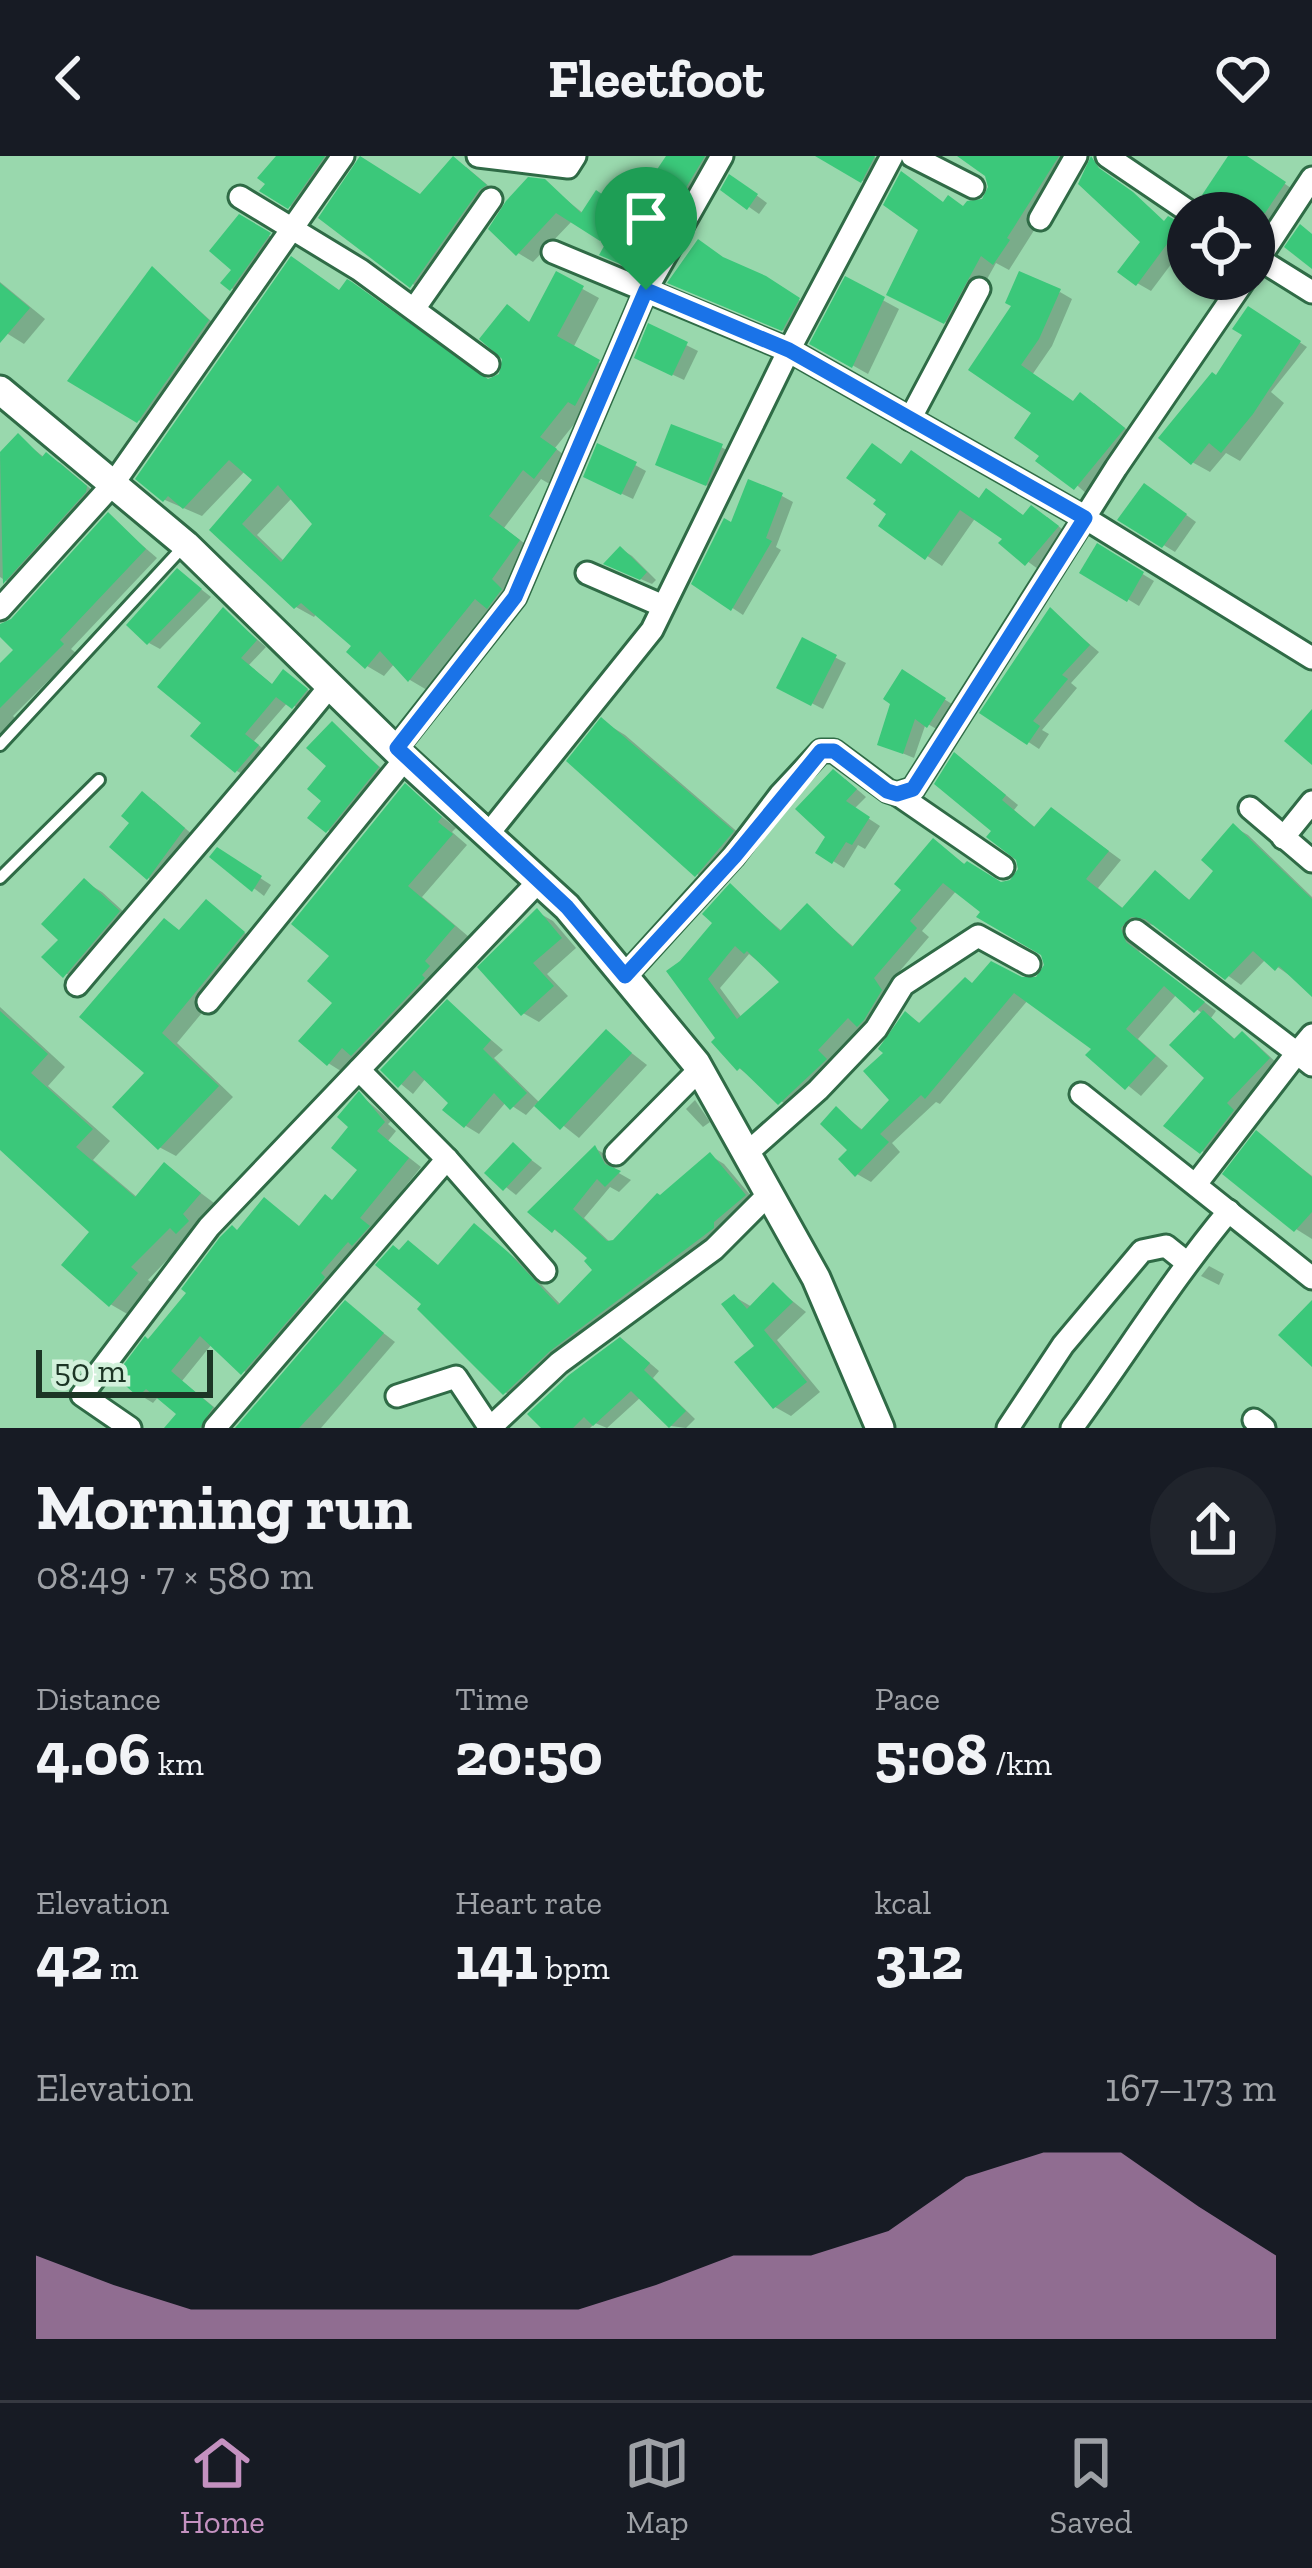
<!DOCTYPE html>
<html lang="en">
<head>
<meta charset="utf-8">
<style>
  :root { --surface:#171b24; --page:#20242c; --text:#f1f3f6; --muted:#9ea1a6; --line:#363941; --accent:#c491c0 }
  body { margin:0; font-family:"Zilla Slab",serif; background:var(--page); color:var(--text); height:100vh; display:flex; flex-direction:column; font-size:45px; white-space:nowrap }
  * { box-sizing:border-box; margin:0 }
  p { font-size:39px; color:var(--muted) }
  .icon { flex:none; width:66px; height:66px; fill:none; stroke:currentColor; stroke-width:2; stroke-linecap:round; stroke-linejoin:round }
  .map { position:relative; height:1272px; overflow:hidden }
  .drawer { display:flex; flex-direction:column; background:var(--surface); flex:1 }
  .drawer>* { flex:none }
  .tools { position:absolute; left:1167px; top:36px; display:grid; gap:24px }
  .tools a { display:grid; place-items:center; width:108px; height:108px; border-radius:50%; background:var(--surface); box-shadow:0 3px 9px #0004; font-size:60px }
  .scale { position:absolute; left:36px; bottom:30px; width:177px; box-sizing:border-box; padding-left:12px; border:6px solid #1c3525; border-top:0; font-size:33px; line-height:42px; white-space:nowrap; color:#1c3525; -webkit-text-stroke:9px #d2f1db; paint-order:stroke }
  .pin { position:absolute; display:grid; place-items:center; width:102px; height:102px; color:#fff; margin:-123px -51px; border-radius:50% 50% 50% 0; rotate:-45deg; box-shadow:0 0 12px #0007 }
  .pin .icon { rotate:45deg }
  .round { display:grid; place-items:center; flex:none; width:126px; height:126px; border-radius:63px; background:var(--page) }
  .summary { display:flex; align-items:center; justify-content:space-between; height:204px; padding:0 36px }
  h1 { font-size:66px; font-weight:700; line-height:90px }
  .figures { display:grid; grid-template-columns:repeat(3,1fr); gap:18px; height:204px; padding:12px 36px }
  .figures div { display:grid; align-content:center }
  .figures b { font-size:60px; font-weight:700 }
  .figures small { font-size:33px; font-weight:400 }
  .figures p { font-size:33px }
  .chart { height:336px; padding:24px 36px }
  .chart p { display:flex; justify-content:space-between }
  .chart svg { width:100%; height:216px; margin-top:12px; fill:var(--accent); opacity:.7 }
  header { display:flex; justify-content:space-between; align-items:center; height:156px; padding:0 36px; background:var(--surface); font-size:54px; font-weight:700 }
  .menu { display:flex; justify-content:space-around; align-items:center; height:168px; border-top:3px solid var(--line); background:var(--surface); font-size:33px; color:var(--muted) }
  .menu a { display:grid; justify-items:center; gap:6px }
  .menu .active { color:var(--accent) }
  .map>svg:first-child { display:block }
  .shadow { fill:#0003; fill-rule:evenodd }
  .building { fill:#3bc87a; fill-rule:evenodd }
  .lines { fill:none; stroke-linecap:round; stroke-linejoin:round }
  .lane-casing { stroke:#2f6b46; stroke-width:16 }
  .street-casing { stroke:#2f6b46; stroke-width:27 }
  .secondary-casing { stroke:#2f6b46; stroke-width:33 }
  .lane { stroke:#fff; stroke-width:10 }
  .street { stroke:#fff; stroke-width:21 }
  .secondary { stroke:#fff; stroke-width:27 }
  .route-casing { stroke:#fff; stroke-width:24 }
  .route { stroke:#1a73e8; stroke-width:15 }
</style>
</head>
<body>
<header><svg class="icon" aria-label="back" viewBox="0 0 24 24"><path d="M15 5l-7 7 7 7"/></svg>Fleetfoot<svg class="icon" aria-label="heart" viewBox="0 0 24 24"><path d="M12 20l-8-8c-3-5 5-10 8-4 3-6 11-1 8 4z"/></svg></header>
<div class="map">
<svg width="1312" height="1272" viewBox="0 0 1312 1272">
  <rect width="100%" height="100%" fill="#99d8ad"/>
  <!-- shadow -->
  <g class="shadow">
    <polygon points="280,0 336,0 307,60 263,34"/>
    <polygon points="670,0 715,0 701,41 660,15"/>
    <polygon points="828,0 873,0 885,7 873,31 826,3"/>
    <polygon points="963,0 1081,0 1009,114 996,107 959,173 904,146 945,48 965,53 982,47 990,38 988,18"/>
    <polygon points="1232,0 1243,0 1297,36 1254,96 1254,57 1208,57 1202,44"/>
    <polygon points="466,11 497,37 425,137 322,61 421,41"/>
    <polygon points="544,26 584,58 612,47 636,63 623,83 661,103 651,119 614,104 609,87 573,64 533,106 518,97"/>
    <polygon points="741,28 767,47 759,58 749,51"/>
    <polygon points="240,62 280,86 242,139 224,127 236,113"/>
    <polygon points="1166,67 1188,73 1188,94 1184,91 1151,135 1137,127"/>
    <polygon points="728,107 765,123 809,150 794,179 682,132"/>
    <polygon points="153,113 221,174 152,272 72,224"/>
    <path d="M 557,119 L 599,142 L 573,192 L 616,216 L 555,292 L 572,305 L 553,330 L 541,323 L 504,372 L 536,396 L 427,534 L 410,524 L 395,507 L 384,520 L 367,510 L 356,489 L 317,457 L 314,461 L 296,451 L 213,374 L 256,324 L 246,314 L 202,360 L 165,344 L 139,322 L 340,136 L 489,225 L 502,220 L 507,152 L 531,167 ZM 292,342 L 316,368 L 285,406 L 257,379 Z"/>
    <polygon points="846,124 899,153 868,218 813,187"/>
    <polygon points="0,126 45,163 24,188 0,173"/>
    <polygon points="1060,136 1072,143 1052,190 1032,219 1074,248 1094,247 1136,281 1088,339 1043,299 1035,256 972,213"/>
    <polygon points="1266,164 1307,191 1271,236 1284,247 1240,305 1226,297 1210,316 1192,306 1217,223"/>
    <polygon points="650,171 698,195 684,224 648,207"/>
    <polygon points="18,281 45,302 60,307 99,340 18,433 0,421 0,300"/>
    <polygon points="721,291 732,297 718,334 670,314"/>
    <polygon points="635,309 646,315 633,343 597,326"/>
    <polygon points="903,311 1024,361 1047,361 1072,381 1042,416 1003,387 1006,382 976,361 942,410 882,369 891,357"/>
    <polygon points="1156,337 1196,366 1175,396 1121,363"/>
    <polygon points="782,340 793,346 776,391 781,394 743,459 695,427 733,370"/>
    <polygon points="108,360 157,402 71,493 76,497 13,560 16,563 3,577 7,581 0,588 0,511 18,494 0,477 0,472 13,465"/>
    <polygon points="1098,391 1154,425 1139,450 1083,416"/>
    <polygon points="621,393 632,400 656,424 652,428 618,413"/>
    <polygon points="178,415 211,441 160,493 149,487"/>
    <polygon points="223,454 266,491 249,509 274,530 294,523 317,541 304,556 288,546 254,585 268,597 247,621 237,615 206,566"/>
    <polygon points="1050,455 1099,496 1071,527 1077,532 1042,574 1049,578 1039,593 983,556"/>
    <polygon points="803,485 846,507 823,553 780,531"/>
    <polygon points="903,517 955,550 940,575 926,567 914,602 880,588"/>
    <polygon points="602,565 625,579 755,691 720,732 697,718"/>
    <polygon points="332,569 389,619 338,681 328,674 325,645"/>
    <path d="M 968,608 L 1018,649 L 1014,654 L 1037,673 L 1065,663 L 1121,704 L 1098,732 L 1125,754 L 1155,718 L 1191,745 L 1217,715 L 1234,671 L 1248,679 L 1312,741 L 1312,835 L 1266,803 L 1241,829 L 1158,769 L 1144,768 L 1134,781 L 1140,797 L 1216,855 L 1211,862 L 1237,885 L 1242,879 L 1253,885 L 1279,909 L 1236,954 L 1243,962 L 1213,1002 L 1202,995 L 1208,922 L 1203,858 L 1177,838 L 1138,883 L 1168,910 L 1141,940 L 1089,898 L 1095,892 L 1028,844 L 940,948 L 936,946 L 892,987 L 900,996 L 871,1026 L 857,1018 L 837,954 L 864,975 L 894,944 L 887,897 L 906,859 L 921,868 L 974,830 L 1028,826 L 1045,816 L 1047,806 L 1039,794 L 957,734 L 922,775 L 929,781 L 886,831 L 895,844 L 873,877 L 861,870 L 830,903 L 839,912 L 794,955 L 739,912 L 670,816 L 716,767 L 730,731 L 783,776 L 808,751 L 855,792 L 906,734 L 933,686 L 967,710 L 997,727 L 1009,728 L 1019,720 L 1019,702 L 995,674 ZM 749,798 L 783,826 L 742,862 L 720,832 Z"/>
    <polygon points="845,623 866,641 854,653 880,670 865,693 858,689 844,712 819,696 829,681"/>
    <polygon points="405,631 456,672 452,676 467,689 422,741 469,781 344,917 328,907 336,846 333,799"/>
    <polygon points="154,645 194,680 159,728 148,722"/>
    <polygon points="218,695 271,729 264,740 213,701"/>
    <polygon points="85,726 102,736 136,767 82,830 46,801 62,784"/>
    <polygon points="206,747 259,788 177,887 233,941 176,1000 159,991 148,917 182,776"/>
    <polygon points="537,756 553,765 576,792 547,818 568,840 539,866 523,857"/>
    <polygon points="448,847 503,894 494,902 541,948 606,877 647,909 579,982 536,948 526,959 506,946 479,978 466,970 452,947 426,922 413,938 384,914"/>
    <polygon points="0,851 65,911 48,930 110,985 93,1004 138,1042 165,1010 218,1050 148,1124 155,1130 129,1159 110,1148 94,1076 0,992"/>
    <polygon points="360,939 391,965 388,968 396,975 388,985 421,1011 372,1072 381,1079 256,1225 212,1188 182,1225 225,1260 216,1272 168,1272 180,1257 159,1240 153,1247 140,1239 150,1186 239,1076 301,1072 333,1047 361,1013 353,971"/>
    <polygon points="695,944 710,966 703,971 686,953"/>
    <polygon points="1257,978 1312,1020 1312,1083 1296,1073"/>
    <polygon points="513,990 542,1012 516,1039 488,1017"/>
    <polygon points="596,993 608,1000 617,1016 631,1024 619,1036 610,1031 584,1062 611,1087 711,1000 724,1008 757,1047 518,1244 505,1236 425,1148 400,1097 408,1087 440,1111 475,1070 521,1107 562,1150 596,1114 592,1102 531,1056"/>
    <polygon points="1209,1110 1224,1118 1219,1129 1201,1120"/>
    <polygon points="774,1130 806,1156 777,1184 820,1236 791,1260 775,1251 758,1191 735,1141 752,1151"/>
    <polygon points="346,1148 395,1186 321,1272 236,1272"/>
    <polygon points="631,1191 659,1215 653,1222 695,1263 686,1272 671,1270 641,1241 607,1272 595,1267 590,1272 545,1272"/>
  </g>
  <!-- building -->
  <g class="building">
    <polygon points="276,0 325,0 288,53 259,35 265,28 257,22"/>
    <polygon points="360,0 420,38 453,0 487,29 479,34 410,132 318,62"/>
    <polygon points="666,0 705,0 684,35 656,15"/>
    <polygon points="815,0 875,0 861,27"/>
    <polygon points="957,0 1059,0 1007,82 1010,84 993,109 981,100 944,168 886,139 918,74 883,49 901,15 943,46 948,39 963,50 967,45 982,43 988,31 985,20"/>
    <polygon points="1091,0 1099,12 1133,36 1164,65 1168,60 1188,71 1188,98 1170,84 1136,130 1117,116 1140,86 1078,28"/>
    <polygon points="1228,0 1247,0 1286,26 1265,57 1229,57 1202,39"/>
    <polygon points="729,18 758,38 747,54 720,34"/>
    <polygon points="528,21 545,23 581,57 596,34 622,52 600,85 556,57 516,100 488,73 506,45"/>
    <polygon points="239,58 271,77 230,135 220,127 231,114 209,95"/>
    <polygon points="1300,68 1312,78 1312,113 1284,91"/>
    <polygon points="613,74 651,94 639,116 599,99"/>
    <polygon points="698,83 723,101 766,120 800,142 782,175 667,127"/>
    <path d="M 291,100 L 339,134 L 347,123 L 352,126 L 488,223 L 499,218 L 502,203 L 479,183 L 507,148 L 529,166 L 556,115 L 584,130 L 557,180 L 600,204 L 575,250 L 568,246 L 540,281 L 557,293 L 534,323 L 523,314 L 489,360 L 520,384 L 492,423 L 502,433 L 487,453 L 475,443 L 408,526 L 380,495 L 365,513 L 346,496 L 351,490 L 301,447 L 294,453 L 209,374 L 252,324 L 229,304 L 183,353 L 168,340 L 163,346 L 135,323 ZM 278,329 L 312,368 L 281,406 L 242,368 Z"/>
    <polygon points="152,110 209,164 137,267 67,225"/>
    <polygon points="1019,115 1061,133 1039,183 1021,209 1073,245 1080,236 1125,272 1074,334 1035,305 1039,300 1014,282 1031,257 968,214 1011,150 1005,147"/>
    <polygon points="845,120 885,141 852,212 809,188"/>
    <polygon points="0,127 30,152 0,187"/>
    <polygon points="1248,150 1301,185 1253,258 1221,297 1209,287 1191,309 1158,282 1212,216 1216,219 1242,179 1232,173"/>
    <polygon points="648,167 688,186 672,220 634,202"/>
    <polygon points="671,268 723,288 706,330 655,309"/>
    <polygon points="18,277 42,301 46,296 87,330 86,336 3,428 0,296"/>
    <polygon points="597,287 637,306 621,339 583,321"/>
    <polygon points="872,287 901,308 911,294 979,342 986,332 1023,359 1031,349 1059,370 1025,410 998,387 1002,383 960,354 925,404 878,370 886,358 873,348 876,344 846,322"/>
    <polygon points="748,323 783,337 766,382 772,385 731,455 691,428 724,362 731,366"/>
    <polygon points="1144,327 1187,358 1162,392 1117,364"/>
    <polygon points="108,356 146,393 60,484 64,488 0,552 0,507 13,494 0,481 0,468 11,463"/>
    <polygon points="1097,387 1144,416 1127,446 1079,417"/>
    <polygon points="620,390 647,416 640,424 603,408"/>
    <polygon points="177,412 202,433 147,489 126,469"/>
    <polygon points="223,451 257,484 241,502 272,528 283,513 308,533 292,553 276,541 245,578 259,589 235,617 190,580 201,567 157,531"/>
    <polygon points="1050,451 1090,489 1062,519 1068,523 1033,565 1040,570 1027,589 979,557"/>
    <polygon points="802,481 837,499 811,550 776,532"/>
    <polygon points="902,513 946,542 927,572 915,563 903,598 877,589 890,548 883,543"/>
    <polygon points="1312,553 1312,609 1284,585"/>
    <polygon points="601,561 734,675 695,721 566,605"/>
    <polygon points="332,565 379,611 326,677 307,662 321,645 307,633 326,610 306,592"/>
    <path d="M 954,596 L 1006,639 L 1002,644 L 1034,671 L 1051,651 L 1109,695 L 1086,723 L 1122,752 L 1155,714 L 1189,744 L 1213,715 L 1201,704 L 1233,667 L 1312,743 L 1312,841 L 1279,810 L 1275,815 L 1253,795 L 1225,824 L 1145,763 L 1131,761 L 1121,772 L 1126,786 L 1205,846 L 1194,857 L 1164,830 L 1126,873 L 1156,900 L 1125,934 L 1085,899 L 1091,893 L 1014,837 L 925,943 L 921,939 L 880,978 L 889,986 L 855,1021 L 838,1003 L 847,994 L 820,968 L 836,950 L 861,974 L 889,944 L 863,915 L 883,897 L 878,893 L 905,855 L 919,867 L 965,821 L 972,827 L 991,805 L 1022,821 L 1036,821 L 1044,809 L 1041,799 L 976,761 L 980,756 L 943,727 L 910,765 L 917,772 L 874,822 L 882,834 L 864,864 L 857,871 L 848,862 L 818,894 L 827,903 L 778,949 L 740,912 L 737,915 L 711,886 L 715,882 L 666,815 L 680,805 L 712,767 L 702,758 L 730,727 L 780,775 L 807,747 L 852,791 L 901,734 L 894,728 L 933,682 L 964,708 L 967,705 L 1001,726 L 1010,724 L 1018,713 L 1016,704 L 986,681 L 991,675 L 934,628 ZM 735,790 L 744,798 L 747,795 L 779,826 L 737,863 L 708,823 Z"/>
    <polygon points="833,613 857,633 846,645 870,661 852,689 846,686 832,708 815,697 825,681 795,653"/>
    <polygon points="405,627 442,661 438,666 453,678 408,730 455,770 425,805 430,810 422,819 425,822 351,900 342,892 327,910 298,885 332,847 307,825 329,800 291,768"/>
    <polygon points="142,635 185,672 147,724 109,691 129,667 121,660"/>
    <polygon points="217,691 262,720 252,736 209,701"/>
    <polygon points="84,722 120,755 63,822 41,801 58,784 41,768"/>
    <polygon points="206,743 245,776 162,877 219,930 158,994 112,951 144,917 79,861 164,762 179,774"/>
    <polygon points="537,752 562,782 533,807 554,830 521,860 477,811"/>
    <polygon points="447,843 491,884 483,893 527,937 510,954 494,937 464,972 442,954 448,947 414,914 398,932 380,914"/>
    <polygon points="1203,854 1234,883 1242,875 1270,902 1227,947 1234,954 1200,998 1163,970 1204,922 1169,889"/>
    <polygon points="0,855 48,898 31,917 93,973 76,991 135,1041 164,1006 201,1037 183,1058 189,1065 176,1078 170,1072 131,1111 138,1117 109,1151 61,1109 89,1076 0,994"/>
    <polygon points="606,873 632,897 560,974 534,950"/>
    <polygon points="359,935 385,966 377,975 409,1002 360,1062 370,1070 352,1090 348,1086 321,1117 325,1121 323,1124 241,1219 200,1180 171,1215 213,1251 200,1272 164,1272 176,1258 146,1233 138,1241 115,1220 145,1180 148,1183 186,1137 181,1133 220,1081 232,1069 237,1074 264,1041 299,1070 325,1038 332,1044 357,1014 331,992 348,971 337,961"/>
    <polygon points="1256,974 1312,1021 1312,1056 1294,1076 1222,1018"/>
    <polygon points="513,986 532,1004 503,1035 484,1017"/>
    <polygon points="595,989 605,1008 621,1015 605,1031 597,1023 573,1053 607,1085 613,1084 657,1037 660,1039 710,996 746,1039 714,1066 714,1072 550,1195 503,1239 417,1153 421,1148 375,1109 393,1089 399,1094 408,1084 438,1109 474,1067 508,1096 558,1149 592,1114 584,1105 587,1102 555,1073 552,1077 527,1056"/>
    <polygon points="773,1126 793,1146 764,1174 807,1226 773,1253 734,1206 754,1190 721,1148 734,1138 747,1153"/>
    <polygon points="345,1144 384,1177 340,1228 299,1272 235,1272"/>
    <polygon points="1312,1144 1312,1211 1278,1179"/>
    <polygon points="620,1181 650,1207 644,1214 686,1255 669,1272 631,1235 593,1270 584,1261 573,1272 541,1272 527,1258 569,1219"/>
  </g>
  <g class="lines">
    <defs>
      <g id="lane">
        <polyline points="0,589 183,391"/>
        <polyline points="0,722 99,624"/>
      </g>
      <g id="street">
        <polyline points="478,0 568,11 575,0"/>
        <polyline points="892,0 789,194 1085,362 1312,502"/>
        <polyline points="912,0 973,31"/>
        <polyline points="1107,0 1191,57"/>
        <polyline points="240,41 360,114 488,208"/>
        <polyline points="1040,63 1076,0"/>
        <polyline points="1254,100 1312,136"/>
        <polyline points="1254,110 1312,22"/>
        <polyline points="414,153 491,43"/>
        <polyline points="910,263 979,133"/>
        <polyline points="587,417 663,450"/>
        <polyline points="0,453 113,328 343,0"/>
        <polyline points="897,638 1003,711"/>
        <polyline points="1250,652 1312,705"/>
        <polyline points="489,677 652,474 789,194 553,96"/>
        <polyline points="1283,682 1312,646"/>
        <polyline points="1136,775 1297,897 1196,1028"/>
        <polyline points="624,821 733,701 780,639 821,595 834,595 888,635 897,638 913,633 1116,312 1245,123"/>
        <path d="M 77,829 C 161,729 248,632 330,530"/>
        <polyline points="208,846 405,603 397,592 404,582 515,441 646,134 722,0"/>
        <polyline points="1312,879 1297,897 1312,909"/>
        <polyline points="359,914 447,1003"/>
        <polyline points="1081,938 1312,1122"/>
        <polyline points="747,997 818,934 876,873 903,829 978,780 1029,808"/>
        <polyline points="616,998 699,914"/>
        <polyline points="397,1240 456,1221 490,1272 559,1207 714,1093 769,1038"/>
        <polyline points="1254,1264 1264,1272"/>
        <polyline points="130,1272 82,1239 209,1071 539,725"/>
        <polyline points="215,1272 447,1003 545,1115"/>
        <polyline points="1008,1272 1063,1189 1142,1095 1166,1090 1186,1106"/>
        <path d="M 1072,1272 C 1125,1200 1172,1123 1229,1055"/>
      </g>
      <polyline id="secondary" points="0,234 186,389 405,603 567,751 696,907 816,1122 880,1272"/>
    </defs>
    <!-- lane casing -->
    <use href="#lane" class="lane-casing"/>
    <!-- street casing -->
    <use href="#street" class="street-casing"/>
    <!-- secondary casing -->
    <use href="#secondary" class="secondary-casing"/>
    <!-- lane -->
    <use href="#lane" class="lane"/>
    <!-- street -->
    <use href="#street" class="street"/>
    <!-- secondary -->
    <use href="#secondary" class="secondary"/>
  </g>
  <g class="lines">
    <defs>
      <polygon id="route" points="646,134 789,194 1085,362 913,633 897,638 887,635 834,595 821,595 734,701 625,820 567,751 397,592 515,441"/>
    </defs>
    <!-- route casing -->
    <use href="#route" class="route-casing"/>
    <!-- route -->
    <use href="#route" class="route"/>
  </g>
</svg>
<div class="tools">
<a><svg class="icon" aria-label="locate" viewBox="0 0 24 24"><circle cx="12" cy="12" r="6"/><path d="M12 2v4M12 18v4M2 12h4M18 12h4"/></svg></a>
</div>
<div class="scale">50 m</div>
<div class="pin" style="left:646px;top:134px;background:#1e9e55"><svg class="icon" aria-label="arrive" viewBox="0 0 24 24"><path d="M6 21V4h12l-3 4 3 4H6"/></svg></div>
</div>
<section class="drawer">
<div class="summary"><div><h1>Morning run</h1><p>08:49 · 7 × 580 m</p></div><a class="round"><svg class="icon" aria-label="share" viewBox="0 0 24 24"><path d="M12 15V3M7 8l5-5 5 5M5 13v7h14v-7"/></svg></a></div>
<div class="figures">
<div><p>Distance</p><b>4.06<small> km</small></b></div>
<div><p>Time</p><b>20:50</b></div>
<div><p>Pace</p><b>5:08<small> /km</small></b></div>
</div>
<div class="figures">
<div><p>Elevation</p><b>42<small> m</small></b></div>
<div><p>Heart rate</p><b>141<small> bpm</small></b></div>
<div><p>kcal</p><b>312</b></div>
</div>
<div class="chart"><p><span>Elevation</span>167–173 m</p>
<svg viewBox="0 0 160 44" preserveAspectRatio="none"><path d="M0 44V27L10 33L20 38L30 38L40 38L50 38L60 38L70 38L80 33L90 27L100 27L110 22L120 11L130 6L140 6L150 17L160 27V44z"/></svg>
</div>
</section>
<nav class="menu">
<a class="active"><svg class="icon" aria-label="home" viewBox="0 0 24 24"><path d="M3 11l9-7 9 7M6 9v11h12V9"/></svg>Home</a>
<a><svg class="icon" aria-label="map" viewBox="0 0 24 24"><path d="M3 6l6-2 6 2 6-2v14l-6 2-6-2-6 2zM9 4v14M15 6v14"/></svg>Map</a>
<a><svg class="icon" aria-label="saved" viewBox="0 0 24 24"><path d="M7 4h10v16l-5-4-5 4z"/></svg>Saved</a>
</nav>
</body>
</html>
